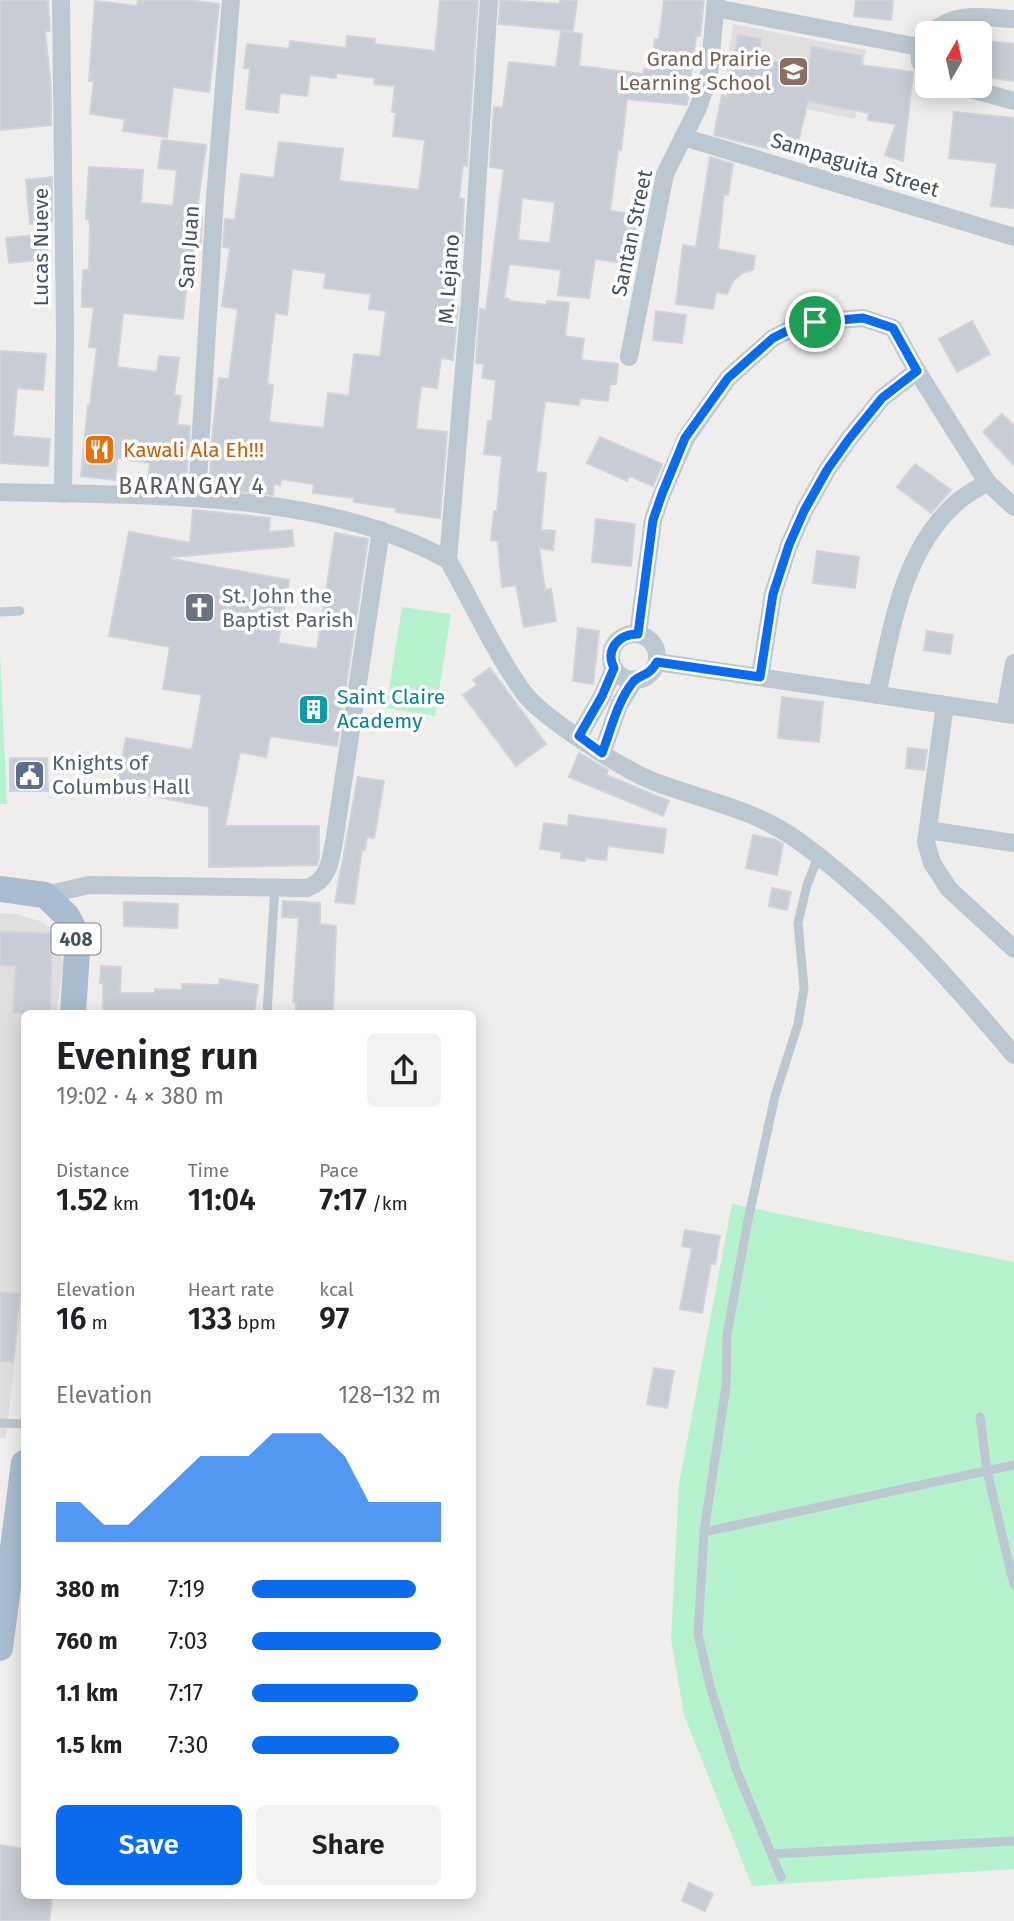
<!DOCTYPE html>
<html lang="en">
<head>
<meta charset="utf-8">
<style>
  :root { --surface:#fff; --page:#f2f2f2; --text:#202124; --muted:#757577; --accent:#0a6ced }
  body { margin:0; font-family:"Fira Sans",sans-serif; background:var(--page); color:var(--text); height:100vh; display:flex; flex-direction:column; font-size:26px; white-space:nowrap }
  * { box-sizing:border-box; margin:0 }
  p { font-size:23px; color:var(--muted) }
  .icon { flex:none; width:38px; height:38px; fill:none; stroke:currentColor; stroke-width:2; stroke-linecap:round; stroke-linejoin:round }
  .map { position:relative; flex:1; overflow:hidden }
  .drawer { position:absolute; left:21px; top:1010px; width:455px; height:889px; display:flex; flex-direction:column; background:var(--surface); border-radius:10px; box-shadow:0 4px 18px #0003 }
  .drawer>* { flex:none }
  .needle { width:46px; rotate:9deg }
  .fabs { position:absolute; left:915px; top:21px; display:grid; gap:14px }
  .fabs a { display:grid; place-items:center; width:77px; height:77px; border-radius:10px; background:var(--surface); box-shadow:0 4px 18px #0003; font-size:35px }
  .pin { position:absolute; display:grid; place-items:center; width:60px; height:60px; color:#fff; margin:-30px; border:4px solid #fff; border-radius:50%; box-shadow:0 2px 7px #0007 }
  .round { display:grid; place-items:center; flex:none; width:74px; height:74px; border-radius:10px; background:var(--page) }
  .summary { display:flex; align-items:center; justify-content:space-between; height:119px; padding:0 35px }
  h1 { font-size:38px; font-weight:600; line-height:52px }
  .metrics { display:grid; grid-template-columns:repeat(3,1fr); gap:10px; height:119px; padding:7px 35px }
  .metrics div { display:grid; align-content:center }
  .metrics b { font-size:30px; font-weight:600 }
  .metrics small { font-size:19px; font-weight:400 }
  .metrics p { font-size:19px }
  .chart { height:196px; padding:14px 35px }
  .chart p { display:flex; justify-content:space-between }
  .chart svg { width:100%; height:126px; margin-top:7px; fill:var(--accent); opacity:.7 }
  .button { display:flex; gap:14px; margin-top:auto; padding:14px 35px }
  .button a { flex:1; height:80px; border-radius:10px; background:var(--accent); color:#fff; font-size:28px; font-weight:600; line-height:80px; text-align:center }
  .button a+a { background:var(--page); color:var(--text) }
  ul { padding:0 35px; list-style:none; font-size:23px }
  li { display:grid; grid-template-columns:112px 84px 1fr; align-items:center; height:52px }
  li i { height:18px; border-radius:9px; background:var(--accent) }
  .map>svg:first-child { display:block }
  .education { fill:#e1dedf }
  .green { fill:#b7f2ce }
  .building { fill:#c8ccd4; stroke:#d0d3da; stroke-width:2; fill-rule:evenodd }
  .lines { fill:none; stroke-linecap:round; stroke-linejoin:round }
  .service { stroke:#bcc8d1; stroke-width:9 }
  .minor { stroke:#bcc8d1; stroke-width:18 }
  .primary { stroke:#aabccf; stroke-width:26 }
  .route-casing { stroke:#fff; stroke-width:14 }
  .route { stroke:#0a6ced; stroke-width:9 }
  .labels { text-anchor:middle; stroke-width:7; stroke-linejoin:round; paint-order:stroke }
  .shield { fill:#fff; stroke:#7c848d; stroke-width:2 }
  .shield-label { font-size:19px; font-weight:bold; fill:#44505c }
  .education-label { font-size:21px; fill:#785e54; stroke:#fff; text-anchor:end }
  .street-label { font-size:21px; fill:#44505c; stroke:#fff }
  .food-label { font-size:21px; fill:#c56008; stroke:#fff; text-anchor:start }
  .worship-label { font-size:21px; fill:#5b616d; stroke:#fff; text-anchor:start }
  .culture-label { font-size:21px; fill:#0d838f; stroke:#fff; text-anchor:start }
  .service-label { font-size:21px; fill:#4e5e75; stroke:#fff; text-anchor:start }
  .neighbourhood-label { font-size:23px; letter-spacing:2px; fill:#595d63; stroke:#fff }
</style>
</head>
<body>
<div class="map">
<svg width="1014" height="1921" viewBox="0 0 1014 1921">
  <rect width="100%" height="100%" fill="#f0eded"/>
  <!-- education -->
  <g class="education">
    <polygon points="733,24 866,50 855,119 723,92"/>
    <polygon points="0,913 16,914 43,922 55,934 63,964 57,1013 24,1013 24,1278 6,1438 0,1438"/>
  </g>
  <!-- green -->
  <g class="green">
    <polygon points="402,607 451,614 435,716 386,708"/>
    <polygon points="0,652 7,804 0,804"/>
    <polygon points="732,1204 1014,1262 1014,1869 752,1886 684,1715 671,1639 679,1484"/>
  </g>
  <!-- building -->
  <g class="building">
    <polygon points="0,0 48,0 50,31 45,31 51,88 51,125 0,130"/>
    <polygon points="138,0 188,0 219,4 209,92 173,87 167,137 123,131 125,119 90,114 94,81 89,81 95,1 137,6"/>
    <path d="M 440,0 L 478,0 L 467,166 L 463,165 L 459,198 L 464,199 L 462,243 L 459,242 L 452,306 L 458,307 L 453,360 L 441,358 L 437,388 L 421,386 L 416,429 L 447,432 L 440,518 L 396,512 L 396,508 L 354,502 L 354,498 L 313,493 L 314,484 L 281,479 L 280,485 L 274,484 L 273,495 L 209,488 L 213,429 L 219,378 L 229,379 L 238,309 L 222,306 L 230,248 L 223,247 L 225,219 L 235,220 L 241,174 L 274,178 L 279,142 L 343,149 L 339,181 L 419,190 L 425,140 L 393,136 L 396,112 L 392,112 L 395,86 L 374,84 L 375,78 L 336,73 L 336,78 L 310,75 L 307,96 L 280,93 L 278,113 L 246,109 L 250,68 L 244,68 L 247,44 L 289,49 L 290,41 L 346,48 L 347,36 L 375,39 L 374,44 L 435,51 ZM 292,269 L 326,273 L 324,288 L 371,294 L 369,309 L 386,311 L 380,357 L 354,354 L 349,396 L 328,393 L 324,428 L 269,422 L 273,385 L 267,384 L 275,313 L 287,315 Z"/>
    <polygon points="500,0 560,4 560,0 577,0 573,31 499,24"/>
    <path d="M 664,0 L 704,0 L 700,36 L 696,36 L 687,105 L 627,99 L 621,150 L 618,149 L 610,211 L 639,215 L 631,264 L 595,259 L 589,298 L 558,295 L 561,270 L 509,264 L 504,298 L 509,299 L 509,301 L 546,305 L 547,301 L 569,303 L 565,336 L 584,339 L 581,360 L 618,364 L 616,384 L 610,384 L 608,401 L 580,398 L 579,405 L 545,401 L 536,472 L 546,473 L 541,530 L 555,531 L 553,550 L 539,548 L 545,590 L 551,589 L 556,621 L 524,627 L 516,585 L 502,587 L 498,541 L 491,540 L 494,511 L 497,511 L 502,456 L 484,454 L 488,421 L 492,421 L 496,380 L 482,378 L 484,364 L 476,363 L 480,309 L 486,310 L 504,169 L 490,167 L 494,107 L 503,108 L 509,62 L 556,67 L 561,31 L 582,34 L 579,66 L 643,74 L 644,69 L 651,70 L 655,39 L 659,40 ZM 522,198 L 555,202 L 550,243 L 518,240 Z"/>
    <polygon points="856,0 893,0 891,20 854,16"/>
    <polygon points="738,35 761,39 758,60 808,66 812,47 862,56 861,65 913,72 903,161 885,155 896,124 868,120 869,113 808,101 795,155 714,135 722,95 727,97"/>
    <polygon points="988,41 1014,44 1014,81 984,77"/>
    <polygon points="954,112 1014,118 1014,208 991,206 997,163 949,158"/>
    <polygon points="162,140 206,145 197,209 197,216 202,217 201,245 194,244 191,281 187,280 183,319 123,313 117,367 157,372 159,356 179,358 174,395 181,396 177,425 190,426 186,484 148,479 150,463 117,458 115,480 81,476 88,405 90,405 97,348 89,347 94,307 82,307 82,292 83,270 89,270 90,227 89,218 86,219 89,167 143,170 141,203 173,206 177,170 158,168"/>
    <polygon points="710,157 733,164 728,195 724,194 718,249 755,256 753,270 742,273 733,281 727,294 716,292 713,309 676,304 683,245 696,247"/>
    <polygon points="52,177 52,222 30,224 26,180"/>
    <polygon points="45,234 48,259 9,263 6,238"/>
    <polygon points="656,311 686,315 682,343 653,340"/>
    <polygon points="972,321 990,354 957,372 939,339"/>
    <polygon points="0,351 46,354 43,390 17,388 13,436 50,439 48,466 0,463"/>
    <polygon points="1002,414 1014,426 1014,465 983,432"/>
    <polygon points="600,437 662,464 653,486 629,476 627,481 587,463"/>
    <polygon points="915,464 951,490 931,513 897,487"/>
    <polygon points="193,510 270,518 269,532 292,530 294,546 172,557 172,559 289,580 278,643 317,649 335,533 368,539 337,746 270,736 266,757 240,752 225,826 319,826 319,857 317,865 209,867 209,807 116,789 126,738 192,750 202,695 163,689 170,647 109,636 129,532 190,543"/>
    <polygon points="596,519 635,524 631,566 592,562"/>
    <polygon points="817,551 859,557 855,588 813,583"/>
    <polygon points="578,628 599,631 593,684 573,681"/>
    <polygon points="927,631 953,635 950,654 924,650"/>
    <polygon points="490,668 546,744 516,766 463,695 477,685 473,680"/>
    <polygon points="782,697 823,702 819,742 778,738"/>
    <polygon points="908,748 927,750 924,770 906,768"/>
    <polygon points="579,753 608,770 606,775 669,801 663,816 569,777"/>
    <polygon points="10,758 47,758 48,791 10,791"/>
    <polygon points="358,777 384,781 374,838 367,837 365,850 362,849 354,904 335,902"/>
    <polygon points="569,815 666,829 663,853 608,846 606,860 585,858 585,861 561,858 562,852 540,849 544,823 568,826"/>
    <polygon points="753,835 776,840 783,844 777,875 746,868"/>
    <polygon points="772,888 791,892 787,910 769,906"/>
    <polygon points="283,901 320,903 320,924 336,926 333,1013 296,1013 296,1003 293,1002 299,918 282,917"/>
    <polygon points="124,902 178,904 177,928 124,926"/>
    <polygon points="0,931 52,934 50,1013 13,1013 16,966 0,965"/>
    <polygon points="101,966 121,967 120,993 155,993 155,989 182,990 182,984 219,985 220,979 258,985 254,1013 103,1013 103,983 100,983"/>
    <polygon points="685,1230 720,1236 715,1264 711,1263 702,1313 680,1309 692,1248 682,1246"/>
    <polygon points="0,1292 19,1294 13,1362 0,1361"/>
    <polygon points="654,1368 674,1371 667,1408 647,1404"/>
    <polygon points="0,1845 24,1849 24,1895 52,1897 49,1921 0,1921"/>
    <polygon points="689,1883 713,1894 705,1911 682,1901"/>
  </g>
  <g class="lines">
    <!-- service -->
    <g class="service">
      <polyline points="0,612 20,611"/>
      <polyline points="267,1013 275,887"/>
      <polyline points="980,1417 987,1471 1014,1585"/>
      <polyline points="0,1423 24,1424"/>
      <polyline points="704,1532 1014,1465"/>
      <polyline points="772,1854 1014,1841"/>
      <polyline points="781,1877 736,1769 710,1686 698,1634 704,1532 726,1386 727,1335 748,1220 775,1096 798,1024 804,988 798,923 807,885 818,857"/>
    </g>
    <!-- minor -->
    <g class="minor">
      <polyline points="61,0 65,335 63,494"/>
      <polyline points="715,8 919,47 928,38"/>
      <path d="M 932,33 C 955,10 984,18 1014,19"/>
      <polyline points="919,47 920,62 928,71"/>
      <polyline points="960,86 1014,101"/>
      <polyline points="683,137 1014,237"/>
      <polyline points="629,357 665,174 698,108 709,75 716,0"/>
      <path d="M 0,492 C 141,496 322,489 448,560"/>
      <polyline points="197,497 215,198 231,0"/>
      <path d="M 448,560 C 473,604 494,651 524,693 C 543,718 624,770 655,782 C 706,801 755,809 800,842 C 882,902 949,978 1014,1055"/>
      <polyline points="448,560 470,298 489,0"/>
      <polyline points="638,634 653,520 662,494 686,438 728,378 773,338 793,328 815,322 863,318 893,328 917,371 987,482 1014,507"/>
      <circle cx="634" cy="657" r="23"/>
      <polyline points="657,662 1014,715"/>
      <polyline points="760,677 773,594 789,545 804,511 827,470 849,439 882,398 917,371"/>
      <path d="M 877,695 C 892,627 902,552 956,503 C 965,495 977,489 987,482"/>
      <polyline points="945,705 926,842 932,863 949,889 1014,949"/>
      <polyline points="1005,714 1014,663"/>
      <polyline points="579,736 602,696 614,669"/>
      <polyline points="602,753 619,705 635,679"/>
      <polyline points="928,830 1014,843"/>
      <path d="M 45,895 L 89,885 L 307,888 C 330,880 331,858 335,836 L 381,530"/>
    </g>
    <!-- primary -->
    <g class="primary">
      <polyline points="0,889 45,895 67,916 76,933 77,952 73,1013"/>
      <polyline points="0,1648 24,1463"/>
    </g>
  </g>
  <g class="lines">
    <defs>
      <path id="route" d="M 863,318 L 893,328 L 917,371 L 882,398 L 849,439 L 827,470 L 804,511 L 789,545 L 773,594 L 760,677 L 657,662 C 648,678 639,674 633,682 C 617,702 611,730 602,753 L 579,736 L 602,696 L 614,668 C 605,650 618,634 638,634 L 653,520 L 662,494 L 685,438 L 728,378 L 773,338 L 793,328 L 815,322 Z"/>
    </defs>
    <!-- route casing -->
    <use href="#route" class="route-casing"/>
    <!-- route -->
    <use href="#route" class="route"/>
  </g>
  <!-- icons -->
  <defs>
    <symbol id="school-square" viewBox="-11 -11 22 22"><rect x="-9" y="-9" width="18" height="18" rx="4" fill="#8d6e63" stroke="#fff"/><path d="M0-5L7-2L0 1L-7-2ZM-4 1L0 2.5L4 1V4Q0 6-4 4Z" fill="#fff"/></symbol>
    <symbol id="restaurant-square" viewBox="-11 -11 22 22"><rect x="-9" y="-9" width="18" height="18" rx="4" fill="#e8710a" stroke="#fff"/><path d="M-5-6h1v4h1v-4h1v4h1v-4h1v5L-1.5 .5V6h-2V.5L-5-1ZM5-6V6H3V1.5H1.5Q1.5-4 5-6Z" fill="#fff"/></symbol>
    <symbol id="church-square" viewBox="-11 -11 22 22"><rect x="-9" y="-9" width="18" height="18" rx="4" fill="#6b7280" stroke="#fff"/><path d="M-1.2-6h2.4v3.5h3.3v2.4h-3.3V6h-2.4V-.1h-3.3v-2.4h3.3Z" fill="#fff"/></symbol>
    <symbol id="building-square" viewBox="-11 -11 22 22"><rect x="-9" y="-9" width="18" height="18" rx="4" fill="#0f9aa8" stroke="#fff"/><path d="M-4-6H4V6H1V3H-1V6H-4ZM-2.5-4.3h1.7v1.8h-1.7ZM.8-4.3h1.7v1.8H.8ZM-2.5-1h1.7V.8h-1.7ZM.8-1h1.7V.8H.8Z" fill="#fff"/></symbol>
    <symbol id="civic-square" viewBox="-11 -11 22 22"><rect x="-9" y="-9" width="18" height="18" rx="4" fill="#5c6f8a" stroke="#fff"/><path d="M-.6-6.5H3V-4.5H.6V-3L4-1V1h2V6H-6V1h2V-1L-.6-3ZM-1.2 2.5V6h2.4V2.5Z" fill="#fff"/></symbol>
  </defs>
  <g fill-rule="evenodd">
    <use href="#school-square" x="776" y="54" width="35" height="35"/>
    <use href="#restaurant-square" x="82" y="432" width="35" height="35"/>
    <use href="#church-square" x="182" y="590" width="35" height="35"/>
    <use href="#building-square" x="296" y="692" width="35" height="35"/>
    <use href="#civic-square" x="12" y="758" width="35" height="35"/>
  </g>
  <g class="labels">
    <!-- shield labels -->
    <rect class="shield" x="51.5" y="923.5" width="49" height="31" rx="5"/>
    <g class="shield-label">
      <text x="76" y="946">408</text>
    </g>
    <!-- education labels -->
    <g class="education-label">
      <text x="771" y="66">Grand Prairie<tspan x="771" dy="24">Learning School</tspan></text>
    </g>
    <!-- street labels -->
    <g class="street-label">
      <text transform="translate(855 165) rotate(17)" y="7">Sampaguita Street</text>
      <text transform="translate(632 233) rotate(-78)" y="7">Santan Street</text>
      <text transform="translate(41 247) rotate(-90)" y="7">Lucas Nueve</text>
      <text transform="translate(189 247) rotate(-86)" y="7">San Juan</text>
      <text transform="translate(449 279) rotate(-86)" y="7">M. Lejano</text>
    </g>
    <!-- food labels -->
    <g class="food-label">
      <text x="123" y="457">Kawali Ala Eh!!!</text>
    </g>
    <!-- worship labels -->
    <g class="worship-label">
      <text x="222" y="603">St. John the<tspan x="222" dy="24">Baptist Parish</tspan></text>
    </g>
    <!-- culture labels -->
    <g class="culture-label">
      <text x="337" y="704">Saint Claire<tspan x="337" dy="24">Academy</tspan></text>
    </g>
    <!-- service labels -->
    <g class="service-label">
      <text x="52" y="770">Knights of<tspan x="52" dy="24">Columbus Hall</tspan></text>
    </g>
    <!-- neighbourhood labels -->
    <g class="neighbourhood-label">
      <text x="192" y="494">BARANGAY 4</text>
    </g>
  </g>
</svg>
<div class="fabs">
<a><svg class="needle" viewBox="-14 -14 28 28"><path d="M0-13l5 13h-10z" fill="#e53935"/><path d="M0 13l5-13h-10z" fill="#757577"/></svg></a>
</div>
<div class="pin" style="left:815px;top:322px;background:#1e9e55"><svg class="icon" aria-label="arrive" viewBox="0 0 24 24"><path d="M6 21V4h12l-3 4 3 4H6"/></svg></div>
<section class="drawer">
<div class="summary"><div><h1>Evening run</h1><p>19:02 · 4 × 380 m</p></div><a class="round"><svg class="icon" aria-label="share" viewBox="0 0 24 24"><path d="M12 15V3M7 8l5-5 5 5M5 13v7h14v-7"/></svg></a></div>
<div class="metrics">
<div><p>Distance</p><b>1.52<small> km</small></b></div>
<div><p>Time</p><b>11:04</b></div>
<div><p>Pace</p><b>7:17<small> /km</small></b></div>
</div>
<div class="metrics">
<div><p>Elevation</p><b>16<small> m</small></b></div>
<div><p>Heart rate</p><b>133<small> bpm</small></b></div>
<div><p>kcal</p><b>97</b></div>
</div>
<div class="chart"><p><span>Elevation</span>128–132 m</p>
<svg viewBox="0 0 160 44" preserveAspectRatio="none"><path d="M0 44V30L10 30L20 38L30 38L40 30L50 22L60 14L70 14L80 14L90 6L100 6L110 6L120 14L130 30L140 30L150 30L160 30V44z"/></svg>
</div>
<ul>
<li><b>380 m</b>7:19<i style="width:87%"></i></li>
<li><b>760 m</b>7:03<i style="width:100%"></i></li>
<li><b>1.1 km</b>7:17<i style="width:88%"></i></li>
<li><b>1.5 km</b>7:30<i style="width:78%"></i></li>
</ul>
<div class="button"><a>Save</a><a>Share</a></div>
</section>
</div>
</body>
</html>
